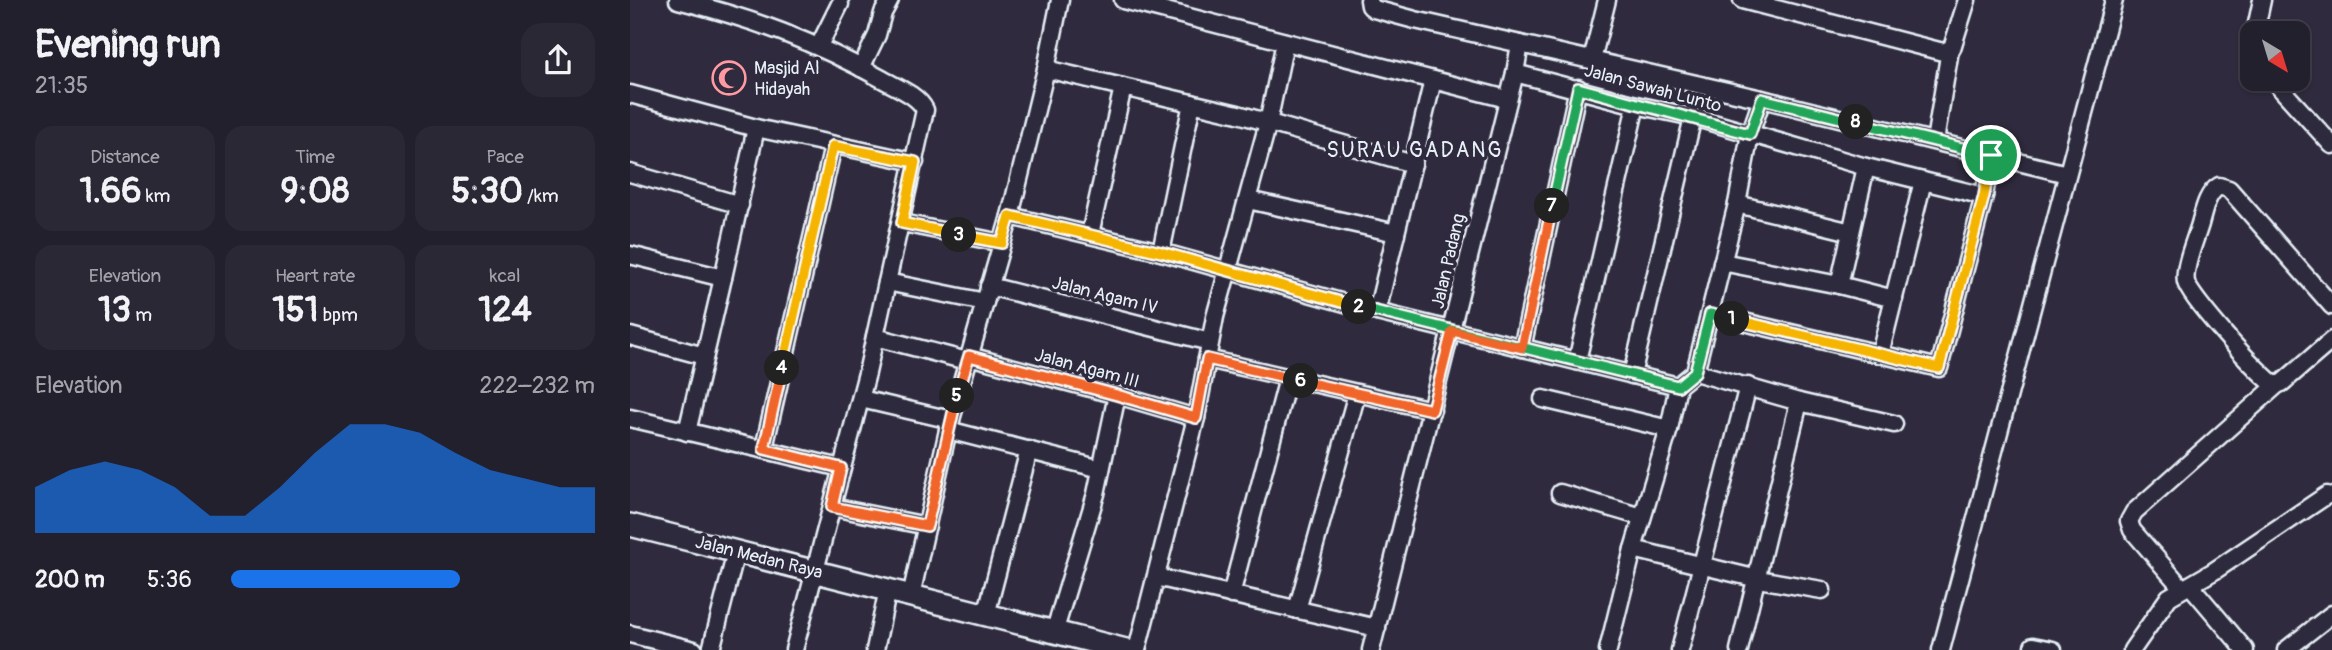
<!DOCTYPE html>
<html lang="en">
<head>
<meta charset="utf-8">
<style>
  :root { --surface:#23202e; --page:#2b2836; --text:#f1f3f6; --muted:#a3a3aa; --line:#403e4a; --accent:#1a73e8 }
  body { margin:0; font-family:Pangolin,sans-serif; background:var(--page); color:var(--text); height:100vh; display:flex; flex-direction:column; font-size:26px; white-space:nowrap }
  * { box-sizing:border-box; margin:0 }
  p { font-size:23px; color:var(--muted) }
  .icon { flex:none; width:38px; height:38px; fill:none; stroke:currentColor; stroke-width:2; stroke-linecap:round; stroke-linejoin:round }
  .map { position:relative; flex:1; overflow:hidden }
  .panel { display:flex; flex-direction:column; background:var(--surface); width:630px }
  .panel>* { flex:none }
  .needle { width:46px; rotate:142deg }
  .fabs { position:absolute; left:1610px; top:21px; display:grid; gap:14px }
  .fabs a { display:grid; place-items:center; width:70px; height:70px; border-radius:14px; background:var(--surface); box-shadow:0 2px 5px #0004,0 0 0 2px var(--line); font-size:35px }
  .pin { position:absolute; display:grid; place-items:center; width:60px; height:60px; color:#fff; margin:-30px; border:4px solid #fff; border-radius:50%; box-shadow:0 2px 7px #0007 }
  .km { position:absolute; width:35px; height:35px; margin:-18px; border-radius:50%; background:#222; color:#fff; font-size:19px; line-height:35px; text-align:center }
  .round { display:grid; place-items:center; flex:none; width:74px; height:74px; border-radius:21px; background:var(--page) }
  .headline { display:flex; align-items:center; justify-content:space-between; height:119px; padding:0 35px }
  h1 { font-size:38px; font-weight:700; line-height:52px }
  .figures { display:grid; grid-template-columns:repeat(3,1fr); gap:10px; height:119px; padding:7px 35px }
  .figures div { display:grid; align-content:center; border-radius:18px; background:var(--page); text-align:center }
  .figures b { font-size:35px; font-weight:700 }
  .figures small { font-size:19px; font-weight:400 }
  .figures p { font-size:19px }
  .chart { height:196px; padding:14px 35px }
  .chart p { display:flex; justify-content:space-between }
  .chart svg { width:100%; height:126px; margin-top:7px; fill:var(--accent); opacity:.7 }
  ul { padding:0 35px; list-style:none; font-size:23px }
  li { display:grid; grid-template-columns:112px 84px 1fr; align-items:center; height:52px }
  li i { height:18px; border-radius:9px; background:var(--accent) }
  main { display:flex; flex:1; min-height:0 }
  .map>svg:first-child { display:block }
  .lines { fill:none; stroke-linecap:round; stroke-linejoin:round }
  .street-casing { stroke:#e8f1f8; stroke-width:21 }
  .secondary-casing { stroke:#e8f1f8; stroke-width:26 }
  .street { stroke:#2f2a3d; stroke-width:16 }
  .secondary { stroke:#2f2a3d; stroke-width:21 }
  .split-1-casing { stroke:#fff; stroke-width:14 }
  .split-2-casing { stroke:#fff; stroke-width:14 }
  .split-3-casing { stroke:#fff; stroke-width:14 }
  .split-4-casing { stroke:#fff; stroke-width:14 }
  .split-5-casing { stroke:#fff; stroke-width:14 }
  .split-6-casing { stroke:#fff; stroke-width:14 }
  .split-7-casing { stroke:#fff; stroke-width:14 }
  .split-8-casing { stroke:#fff; stroke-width:14 }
  .split-9-casing { stroke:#fff; stroke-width:14 }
  .split-1 { stroke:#f5b400; stroke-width:9 }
  .split-2 { stroke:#22a559; stroke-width:9 }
  .split-3 { stroke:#f5b400; stroke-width:9 }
  .split-4 { stroke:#f5b400; stroke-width:9 }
  .split-5 { stroke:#f0652b; stroke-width:9 }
  .split-6 { stroke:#f0652b; stroke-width:9 }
  .split-7 { stroke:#f0652b; stroke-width:9 }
  .split-8 { stroke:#22a559; stroke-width:9 }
  .split-9 { stroke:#22a559; stroke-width:9 }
  .labels { text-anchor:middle; stroke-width:7; stroke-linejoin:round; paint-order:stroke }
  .poi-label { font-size:18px; fill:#e8f1f8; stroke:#2f2a3d; text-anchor:start }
  .street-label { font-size:18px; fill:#e8f1f8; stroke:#2f2a3d }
  .quarter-label { font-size:21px; letter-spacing:2px; fill:#e8f1f8; stroke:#2f2a3d }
</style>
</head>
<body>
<main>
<section class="panel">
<div class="headline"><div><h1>Evening run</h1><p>21:35</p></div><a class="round"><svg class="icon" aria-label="share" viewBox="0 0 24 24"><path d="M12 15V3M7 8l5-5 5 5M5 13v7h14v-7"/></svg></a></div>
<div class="figures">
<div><p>Distance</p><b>1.66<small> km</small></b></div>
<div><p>Time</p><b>9:08</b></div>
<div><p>Pace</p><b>5:30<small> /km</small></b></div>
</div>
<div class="figures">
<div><p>Elevation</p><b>13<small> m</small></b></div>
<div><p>Heart rate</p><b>151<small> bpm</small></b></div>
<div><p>kcal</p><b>124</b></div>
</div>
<div class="chart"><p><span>Elevation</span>222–232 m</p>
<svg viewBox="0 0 160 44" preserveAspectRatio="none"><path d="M0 44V28L10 22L20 19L30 22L40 28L50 38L60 38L70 28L80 16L90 6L100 6L110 9L120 16L130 22L140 25L150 28L160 28V44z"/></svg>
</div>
<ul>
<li><b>200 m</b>5:36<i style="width:63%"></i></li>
</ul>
</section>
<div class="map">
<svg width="1702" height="650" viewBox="0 0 1702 650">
  <rect width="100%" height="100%" fill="#2f2a3d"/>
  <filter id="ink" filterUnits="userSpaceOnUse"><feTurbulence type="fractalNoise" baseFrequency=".0143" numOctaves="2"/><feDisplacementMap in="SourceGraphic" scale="14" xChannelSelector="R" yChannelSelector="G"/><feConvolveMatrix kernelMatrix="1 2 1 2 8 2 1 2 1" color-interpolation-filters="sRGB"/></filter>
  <g filter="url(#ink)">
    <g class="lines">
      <defs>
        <g id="street">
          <path d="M 48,0 C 124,19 183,41 252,79 C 266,87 288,95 295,110 L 237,373 L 164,650"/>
          <polyline points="493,0 877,99"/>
          <polyline points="739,0 740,6 744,9 785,20 1132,99 1437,174"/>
          <polyline points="1112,0 1313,52 1322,48 1337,0"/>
          <polyline points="1625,33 1632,0"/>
          <polyline points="189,46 210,4"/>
          <polyline points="962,60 977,0"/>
          <polyline points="231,68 247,35 253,13 260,0"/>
          <polyline points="416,69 608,114 783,164"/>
          <polyline points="885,73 1006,105 1063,117 1236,167 1354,196"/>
          <polyline points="1642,79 1702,145"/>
          <polyline points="0,94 126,128 285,162"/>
          <polyline points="1305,141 1320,50"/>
          <polyline points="0,173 110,205"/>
          <polyline points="618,200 766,233"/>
          <polyline points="1107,204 1221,232"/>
          <polyline points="380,216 531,252 747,312 1048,386"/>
          <polyline points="272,223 372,243"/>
          <polyline points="460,234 493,87"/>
          <polyline points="531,252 562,103"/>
          <polyline points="0,255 93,278"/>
          <polyline points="1092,262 1209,285 1264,299"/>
          <polyline points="257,282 355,302"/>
          <polyline points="1209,285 1236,167"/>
          <polyline points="359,286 580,342"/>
          <path d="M 1702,306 L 1599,189 L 1589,186 C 1577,193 1574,210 1570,224 C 1566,238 1553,268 1556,282 C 1559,297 1630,376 1645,385 L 1652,383 L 1702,340"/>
          <polyline points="747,312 803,80"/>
          <polyline points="1080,314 1309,368 1354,196 1361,155"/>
          <polyline points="0,336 74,356"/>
          <polyline points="245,337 337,361"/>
          <polyline points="892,348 948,88"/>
          <polyline points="1250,354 1293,181"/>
          <polyline points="339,356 487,395 566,418"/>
          <polyline points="577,359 802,410"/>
          <polyline points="947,361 1006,105"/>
          <polyline points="1065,372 1169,402 1264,424"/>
          <polyline points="1002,375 1063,117"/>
          <polyline points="231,399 321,420"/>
          <polyline points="913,399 1039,429"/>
          <polyline points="0,418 211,468"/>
          <polyline points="318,430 471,469"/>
          <polyline points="57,432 93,278 126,128"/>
          <polyline points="134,448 203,146"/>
          <polyline points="930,493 1012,517"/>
          <polyline points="202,507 297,526"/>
          <polyline points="1003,549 1128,579 1192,590"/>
          <polyline points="526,577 747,628"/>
          <polyline points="1560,585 1615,650"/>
          <polyline points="1552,588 1502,530 1499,521 1504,512 1647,385"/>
          <polyline points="601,595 658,378"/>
          <polyline points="281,596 318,430 380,216 416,69 430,0"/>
          <polyline points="667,610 727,393"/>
          <polyline points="356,615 399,450"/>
          <polyline points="424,633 466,494 487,395"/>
          <polyline points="0,634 64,650"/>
          <polyline points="1403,646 1423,650"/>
          <polyline points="81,650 106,552"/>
          <polyline points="245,650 258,589"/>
          <polyline points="507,650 566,418 585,317 638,123 655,42"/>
          <polyline points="741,650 885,73 890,44"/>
          <polyline points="978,650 1003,549 1039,429 1048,386 1065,372 1107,204 1120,134 1132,99"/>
          <polyline points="1050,650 1118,386"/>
          <polyline points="1109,650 1169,402"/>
          <polyline points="1311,650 1484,0"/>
          <polyline points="1502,650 1539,597 1584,571 1697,495"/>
          <polyline points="1656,650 1702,614"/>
        </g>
        <polyline id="secondary" points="0,525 496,650"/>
      </defs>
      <!-- street casing -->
      <use href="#street" class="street-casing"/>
      <!-- secondary casing -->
      <use href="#secondary" class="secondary-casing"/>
      <!-- street -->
      <use href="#street" class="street"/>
      <!-- secondary -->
      <use href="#secondary" class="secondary"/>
    </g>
  </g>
  <g class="lines" filter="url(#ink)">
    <defs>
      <polyline id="split-1" points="1102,319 1309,368 1354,196 1361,155"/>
      <polyline id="split-2" points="729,307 1048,386 1065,372 1080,314 1102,319"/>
      <polyline id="split-3" points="329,235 372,243 380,216 531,252 729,307"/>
      <polyline id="split-4" points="152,368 203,146 285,162 272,223 329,235"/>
      <polyline id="split-5" points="152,368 134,449 211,468 202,507 297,526 327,396"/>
      <polyline id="split-6" points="327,396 339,356 487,395 566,418 577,359 671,381"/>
      <polyline id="split-7" points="671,381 802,410 822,331 892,348 922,206"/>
      <polyline id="split-8" points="922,206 948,88 1120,134 1132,99 1226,122"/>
      <polyline id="split-9" points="1226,122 1361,155"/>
    </defs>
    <!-- split-1 casing -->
    <use href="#split-1" class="split-1-casing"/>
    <!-- split-2 casing -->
    <use href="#split-2" class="split-2-casing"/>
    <!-- split-3 casing -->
    <use href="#split-3" class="split-3-casing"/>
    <!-- split-4 casing -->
    <use href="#split-4" class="split-4-casing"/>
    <!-- split-5 casing -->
    <use href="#split-5" class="split-5-casing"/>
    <!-- split-6 casing -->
    <use href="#split-6" class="split-6-casing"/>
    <!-- split-7 casing -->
    <use href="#split-7" class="split-7-casing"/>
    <!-- split-8 casing -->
    <use href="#split-8" class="split-8-casing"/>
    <!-- split-9 casing -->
    <use href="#split-9" class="split-9-casing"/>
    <!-- split-1 -->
    <use href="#split-1" class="split-1"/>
    <!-- split-2 -->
    <use href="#split-2" class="split-2"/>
    <!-- split-3 -->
    <use href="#split-3" class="split-3"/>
    <!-- split-4 -->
    <use href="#split-4" class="split-4"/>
    <!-- split-5 -->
    <use href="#split-5" class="split-5"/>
    <!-- split-6 -->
    <use href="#split-6" class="split-6"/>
    <!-- split-7 -->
    <use href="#split-7" class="split-7"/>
    <!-- split-8 -->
    <use href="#split-8" class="split-8"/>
    <!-- split-9 -->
    <use href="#split-9" class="split-9"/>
  </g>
  <!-- icons -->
  <defs>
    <symbol id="mosque-ring" viewBox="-11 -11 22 22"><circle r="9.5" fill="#2f2a3d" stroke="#ff9aa2" stroke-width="1.5"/><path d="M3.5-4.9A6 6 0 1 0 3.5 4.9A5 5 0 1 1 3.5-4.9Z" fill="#ff9aa2"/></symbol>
  </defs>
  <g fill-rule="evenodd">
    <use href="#mosque-ring" x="80" y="59" width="38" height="38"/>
  </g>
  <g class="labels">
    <!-- poi labels -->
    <g class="poi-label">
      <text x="124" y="74">Masjid Al<tspan x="124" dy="21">Hidayah</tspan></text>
    </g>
    <!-- street labels -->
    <g class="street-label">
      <text transform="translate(1023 88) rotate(15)" y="6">Jalan Sawah Lunto</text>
      <text transform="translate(818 261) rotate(-77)" y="6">Jalan Padang</text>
      <text transform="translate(475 295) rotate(14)" y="6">Jalan Agam IV</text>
      <text transform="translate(457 368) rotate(15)" y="6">Jalan Agam III</text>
      <text transform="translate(129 557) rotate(14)" y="6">Jalan Medan Raya</text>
    </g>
    <!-- quarter labels -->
    <g class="quarter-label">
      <text x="785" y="157">SURAU GADANG</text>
    </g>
  </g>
</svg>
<div class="fabs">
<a><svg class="needle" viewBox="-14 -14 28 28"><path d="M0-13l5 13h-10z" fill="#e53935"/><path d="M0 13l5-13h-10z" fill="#a3a3aa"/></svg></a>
</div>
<div class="pin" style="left:1361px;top:155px;background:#1e9e55"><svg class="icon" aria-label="arrive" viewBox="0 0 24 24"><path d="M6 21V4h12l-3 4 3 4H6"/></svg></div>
<b class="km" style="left:1102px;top:319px">1</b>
<b class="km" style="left:729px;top:307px">2</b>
<b class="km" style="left:329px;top:235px">3</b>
<b class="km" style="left:152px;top:368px">4</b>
<b class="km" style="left:327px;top:396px">5</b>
<b class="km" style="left:671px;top:381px">6</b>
<b class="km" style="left:922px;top:206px">7</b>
<b class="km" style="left:1226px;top:122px">8</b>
</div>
</main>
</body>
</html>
